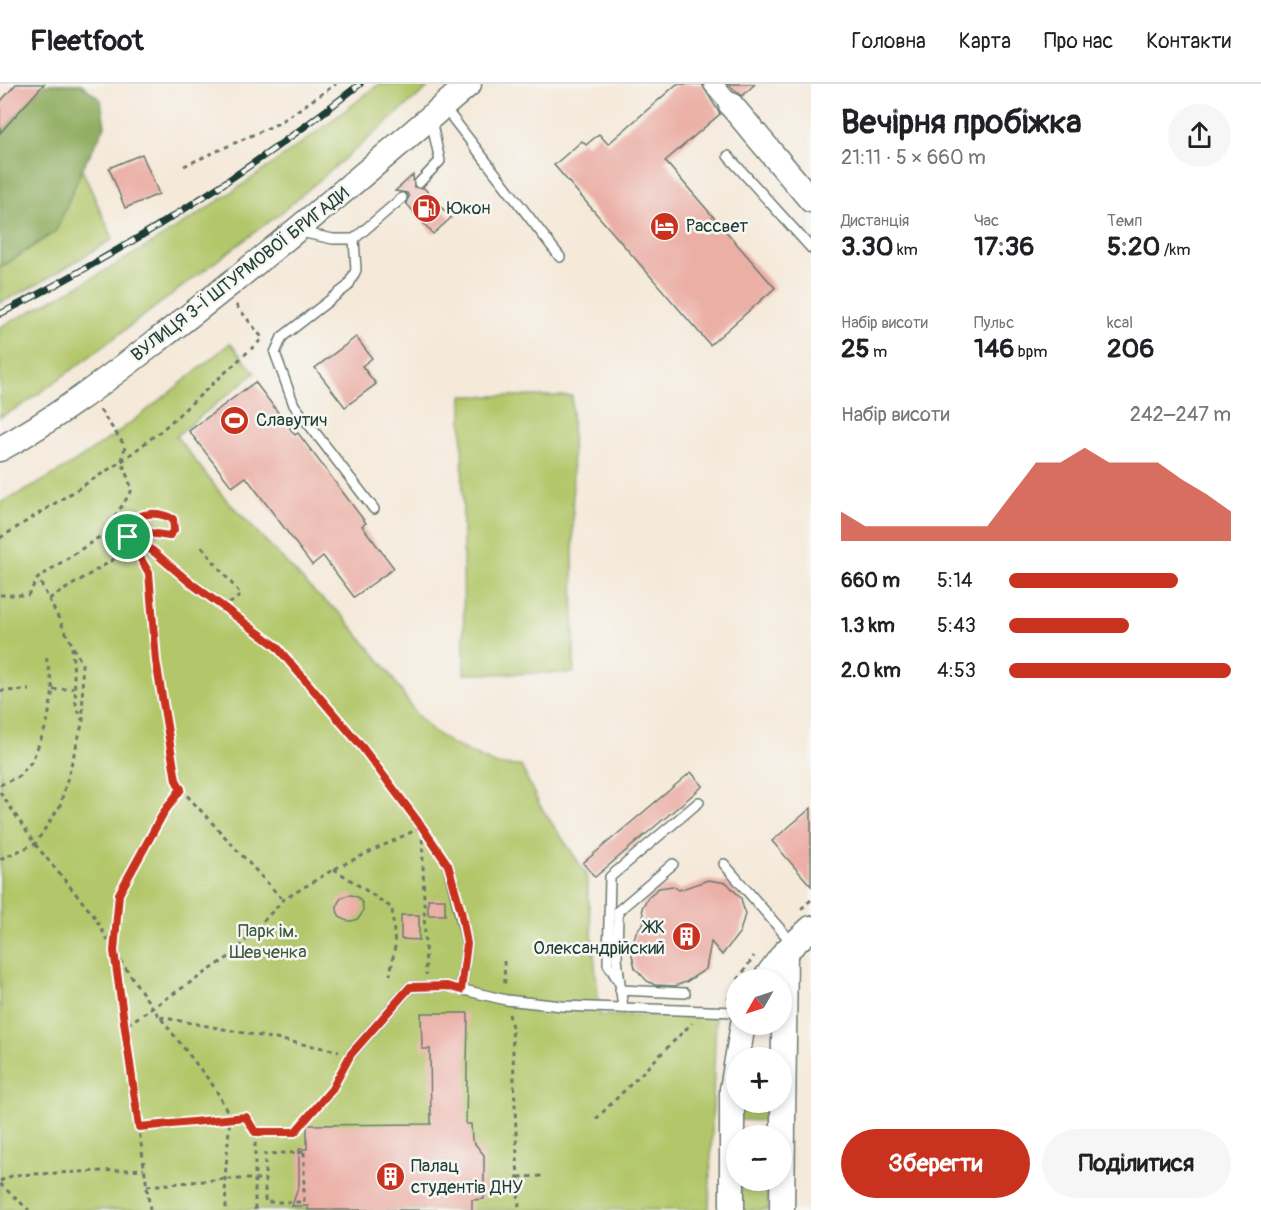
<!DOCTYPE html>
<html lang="uk">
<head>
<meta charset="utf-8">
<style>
  :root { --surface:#fff; --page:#f6f6f6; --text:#202124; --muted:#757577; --line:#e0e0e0; --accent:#c8321e }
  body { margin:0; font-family:Pangolin,sans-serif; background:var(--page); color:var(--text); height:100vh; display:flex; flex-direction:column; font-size:22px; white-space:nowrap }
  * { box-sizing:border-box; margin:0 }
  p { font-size:20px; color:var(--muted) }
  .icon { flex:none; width:33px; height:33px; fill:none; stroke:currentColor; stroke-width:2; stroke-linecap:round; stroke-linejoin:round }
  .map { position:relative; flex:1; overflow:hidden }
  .panel { display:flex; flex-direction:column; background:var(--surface); width:450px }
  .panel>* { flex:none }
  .needle { width:39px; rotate:231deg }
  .buttons { position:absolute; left:726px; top:885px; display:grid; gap:12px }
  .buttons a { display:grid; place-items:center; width:66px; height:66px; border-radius:50%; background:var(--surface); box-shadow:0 3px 9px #0003; font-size:30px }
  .pin { position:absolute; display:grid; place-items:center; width:51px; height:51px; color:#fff; margin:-26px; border:3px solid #fff; border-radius:50%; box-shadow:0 2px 6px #0007 }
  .round { display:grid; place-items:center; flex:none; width:63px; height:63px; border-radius:32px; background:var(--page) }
  .headline { display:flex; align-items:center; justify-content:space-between; height:102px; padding:0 30px }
  h1 { font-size:33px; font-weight:700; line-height:45px }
  .stats { display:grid; grid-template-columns:repeat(3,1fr); gap:9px; height:102px; padding:6px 30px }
  .stats div { display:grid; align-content:center }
  .stats b { font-size:26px; font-weight:700 }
  .stats small { font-size:16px; font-weight:400 }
  .stats p { font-size:16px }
  .chart { height:168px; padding:12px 30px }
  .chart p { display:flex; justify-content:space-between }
  .chart svg { width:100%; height:108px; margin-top:6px; fill:var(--accent); opacity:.7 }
  .button { display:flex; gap:12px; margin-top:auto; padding:12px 30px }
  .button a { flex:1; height:69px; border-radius:36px; background:var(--accent); color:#fff; font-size:24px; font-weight:700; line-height:69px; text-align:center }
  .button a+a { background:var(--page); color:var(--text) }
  ul { padding:0 30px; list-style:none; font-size:20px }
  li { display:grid; grid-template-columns:96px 72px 1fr; align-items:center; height:45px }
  li i { height:15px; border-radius:8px; background:var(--accent) }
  header { display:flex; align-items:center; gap:36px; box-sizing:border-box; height:84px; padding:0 30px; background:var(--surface); border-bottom:2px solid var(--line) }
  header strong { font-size:28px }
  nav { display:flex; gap:33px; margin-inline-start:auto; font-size:21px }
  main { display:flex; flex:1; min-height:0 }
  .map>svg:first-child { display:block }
  .green { fill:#b3c76b; stroke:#698250; stroke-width:1.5 }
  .forest { fill:#8eac5f; stroke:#56744a; stroke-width:1.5 }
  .building { fill:#ebafa6 }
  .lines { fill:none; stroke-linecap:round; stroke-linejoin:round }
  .lane-casing { stroke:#6a796e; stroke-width:12 }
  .street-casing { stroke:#6a796e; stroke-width:21 }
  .secondary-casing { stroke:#6a796e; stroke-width:27 }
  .path { stroke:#6a796e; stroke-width:3; stroke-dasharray:4.5 4.5; stroke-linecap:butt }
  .lane { stroke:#fff; stroke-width:9 }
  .street { stroke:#fff; stroke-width:18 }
  .secondary { stroke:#fff; stroke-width:24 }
  .rail-casing { stroke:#1f3d34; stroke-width:7 }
  .rail { stroke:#f6f6f2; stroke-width:4.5; stroke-dasharray:14; stroke-linecap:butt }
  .route-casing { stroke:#fff; stroke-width:12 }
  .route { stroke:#c8321e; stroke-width:8 }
  .labels { text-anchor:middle; stroke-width:5; stroke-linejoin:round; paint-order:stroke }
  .poi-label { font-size:18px; fill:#1f3d34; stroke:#f6f6f2; text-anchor:start }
  .street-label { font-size:18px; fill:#1f3d34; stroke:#f6f6f2 }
  .park-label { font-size:18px; fill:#3d593f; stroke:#f6f6f2 }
</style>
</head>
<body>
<header>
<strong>Fleetfoot</strong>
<nav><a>Головна</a><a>Карта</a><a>Про нас</a><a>Контакти</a></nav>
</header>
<main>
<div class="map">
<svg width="811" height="1126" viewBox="0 0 811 1126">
  <rect width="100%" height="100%" fill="#f6f6f2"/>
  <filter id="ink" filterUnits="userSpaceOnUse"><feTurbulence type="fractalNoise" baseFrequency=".0167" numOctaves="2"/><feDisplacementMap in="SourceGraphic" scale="12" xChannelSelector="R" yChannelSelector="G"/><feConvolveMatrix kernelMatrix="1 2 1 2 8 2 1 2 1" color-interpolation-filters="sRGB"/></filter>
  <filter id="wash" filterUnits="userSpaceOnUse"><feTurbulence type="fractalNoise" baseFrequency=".008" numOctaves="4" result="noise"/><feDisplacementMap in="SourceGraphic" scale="24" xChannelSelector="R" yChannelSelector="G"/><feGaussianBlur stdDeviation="1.35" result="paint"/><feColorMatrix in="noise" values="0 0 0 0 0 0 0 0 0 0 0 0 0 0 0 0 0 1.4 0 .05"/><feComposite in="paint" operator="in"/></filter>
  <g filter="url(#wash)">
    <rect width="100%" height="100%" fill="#f5e9d9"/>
    <!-- green -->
    <g class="green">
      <path d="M 379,0 L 432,0 L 283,127 L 73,285 L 21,322 L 0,333 L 0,243 C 135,176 261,94 379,0 Z"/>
      <polygon points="82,85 113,155 38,200 0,219 0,184 56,147"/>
      <path d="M 230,259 L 255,289 L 176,352 L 222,411 L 316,510 L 342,531 L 386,584 L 416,630 L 433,647 L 452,660 L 497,681 L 521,682 L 540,722 L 586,789 L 600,931 L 716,932 L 709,1126 L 0,1126 L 0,419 C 85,380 159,318 230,259 Z"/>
      <polygon points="462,312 572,312 574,589 464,590"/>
      <polygon points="755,961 766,963 768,973 739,974 746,963"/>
      <polygon points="738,1019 768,1019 767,1037 738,1036"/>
      <polygon points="739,1098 768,1098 768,1126 738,1126"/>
    </g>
    <!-- forest -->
    <polygon class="forest" points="44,0 81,0 101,16 105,42 82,85 56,147 0,184 0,49"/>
    <g id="blocks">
      <!-- building -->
      <g class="building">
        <polygon points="16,0 44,0 0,49 0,18"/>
        <polygon points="677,0 702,0 720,30 665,77 775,204 710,261 554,81 582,57 586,61 599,50 608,60"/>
        <polygon points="728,0 755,0 742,12"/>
        <polygon points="142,70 159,110 125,124 109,84"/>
        <polygon points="413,91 414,103 424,104 451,134 433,150 406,119 409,113 407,109 395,107"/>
        <polygon points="356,253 372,274 362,282 376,300 345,323 315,284"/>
        <polygon points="255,298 295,351 298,349 366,439 362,442 394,484 354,513 323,472 312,481 246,393 232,403 189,347"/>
        <polygon points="691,688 703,702 595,793 583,779"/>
        <polygon points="811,724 811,802 772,757"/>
        <polygon points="708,796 727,799 741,814 745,830 740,848 722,871 711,858 706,885 686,898 675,902 655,901 647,897 635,884 631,867 636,848 644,838 642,824 648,813 659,804 673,802 679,806"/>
        <circle cx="350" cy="824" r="13"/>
        <rect x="428" y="815" width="17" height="16"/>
        <polygon points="401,831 419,831 419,856 401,855"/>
        <polygon points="421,929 468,929 466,1040 471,1040 472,1056 484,1071 484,1115 472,1116 472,1126 308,1126 308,1122 292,1122 299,1101 299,1065 307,1065 307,1041 431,1040 430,965 422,965"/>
      </g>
    </g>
  </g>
  <g filter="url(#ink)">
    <use href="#blocks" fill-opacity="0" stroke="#6a796e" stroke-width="1.5"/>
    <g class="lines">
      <defs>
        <g id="lane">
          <polyline points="444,23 560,173"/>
          <polyline points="728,72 811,164"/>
          <polyline points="419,99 440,77 431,36"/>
          <polyline points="300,148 333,155 354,155 402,114"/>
          <polyline points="354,155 356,186 348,202 282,253 275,269 294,321 374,425"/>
          <polyline points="724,780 793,860"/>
          <polyline points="448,781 467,860 461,906"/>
          <polyline points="619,898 608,880 610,793 699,718"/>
          <polyline points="620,906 685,909"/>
          <polyline points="623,924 617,875 618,827 673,780"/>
          <polyline points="351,970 410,903 447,902 506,916 562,922 736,928"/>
        </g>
        <polyline id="street" points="713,0 731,21"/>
        <g id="secondary">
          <polyline points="731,21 811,116"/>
          <path d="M 0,365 C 61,332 116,288 171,246 C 274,167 372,84 469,0"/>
          <polyline points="764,896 785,868 811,844"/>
          <polyline points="732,1126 732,1005 743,940"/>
          <polyline points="782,1126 785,868"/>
        </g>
      </defs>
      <!-- lane casing -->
      <use href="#lane" class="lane-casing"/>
      <!-- street casing -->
      <use href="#street" class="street-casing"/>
      <!-- secondary casing -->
      <use href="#secondary" class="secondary-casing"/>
      <!-- path -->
      <g class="path">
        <polyline points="184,82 279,39 336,0"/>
        <polyline points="236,221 264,256"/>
        <polyline points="100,326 125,362 122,377 132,406 104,450"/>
        <polyline points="0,454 122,377 162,346 263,254"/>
        <polyline points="202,463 241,511 225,523"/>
        <polyline points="0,511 28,511 38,494 104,450 128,453 153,467 188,497 276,562 361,663 440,770"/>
        <polyline points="49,515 134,463"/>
        <polyline points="72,563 76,620 82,636"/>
        <polyline points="53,606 74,604"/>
        <polyline points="0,607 29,606"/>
        <polyline points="0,701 19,692 32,677 47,640 53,606 46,572"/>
        <polyline points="181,705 283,816"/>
        <polyline points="0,708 35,760 94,832 114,867 152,923 215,1004 230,1033 225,1095 226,1126"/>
        <polyline points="0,775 35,760 60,722 83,637 82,580 38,494"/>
        <polyline points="334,785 392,824 395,862 390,891"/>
        <polyline points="801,825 811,816"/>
        <polyline points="504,877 505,903"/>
        <polyline points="738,896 754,872"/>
        <polyline points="728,916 736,899"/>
        <polyline points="509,930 512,943 519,1126"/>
        <polyline points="160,933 339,967"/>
        <path d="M 125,942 L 114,867 L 119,810 L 164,728 L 181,705 L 176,696 L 156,577 L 149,489 L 128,453 L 129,439 C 141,428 158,427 173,435 L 175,440 L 169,451 C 153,454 142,447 129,439"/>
        <polyline points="596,1035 692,939"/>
        <polyline points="140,1043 246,1033 255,1048"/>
        <polygon points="304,1068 304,1118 265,1118 265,1070"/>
        <polyline points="519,1093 543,1092"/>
        <polyline points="0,1097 14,1091 144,1085"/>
        <polyline points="0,1100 29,1126"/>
        <polyline points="147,1102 225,1095 265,1095"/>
        <polyline points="150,1126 125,942 232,871 283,816 334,785 422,743 426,891"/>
        <polyline points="255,1126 255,1048 295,1048 332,1005 345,981"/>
      </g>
      <!-- lane -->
      <use href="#lane" class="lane"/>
      <!-- street -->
      <use href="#street" class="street"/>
      <!-- secondary -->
      <use href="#secondary" class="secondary"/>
      <defs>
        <path id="rail" d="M 0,230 C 128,165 248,89 360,0"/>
      </defs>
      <!-- rail casing -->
      <use href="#rail" class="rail-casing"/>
      <!-- rail -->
      <use href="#rail" class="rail"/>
    </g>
  </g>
  <g class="lines" filter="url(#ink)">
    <defs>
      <path id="route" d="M 128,453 L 149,489 L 156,577 L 176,696 L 181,705 L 164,728 L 119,810 L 114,867 L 139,1043 L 246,1033 L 255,1048 L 295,1048 L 332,1005 L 351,970 L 410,903 L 447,902 L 461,906 L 467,860 L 461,827 L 448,781 L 422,743 L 362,663 L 276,562 L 188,497 L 153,467 L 128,453 L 129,439 C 141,428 158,427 173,435 L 174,446 L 169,452 L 143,448 L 129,439 L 128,453"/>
    </defs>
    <!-- route casing -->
    <use href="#route" class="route-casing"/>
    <!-- route -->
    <use href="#route" class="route"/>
  </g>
  <!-- icons -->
  <defs>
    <symbol id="fuel-disc" viewBox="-11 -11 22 22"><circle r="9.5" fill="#c8321e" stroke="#f6f6f2"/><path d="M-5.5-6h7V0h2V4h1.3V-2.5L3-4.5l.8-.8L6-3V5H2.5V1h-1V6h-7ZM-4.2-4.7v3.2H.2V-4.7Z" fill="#fff"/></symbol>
    <symbol id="hotel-disc" viewBox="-11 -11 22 22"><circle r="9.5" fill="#c8321e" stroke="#f6f6f2"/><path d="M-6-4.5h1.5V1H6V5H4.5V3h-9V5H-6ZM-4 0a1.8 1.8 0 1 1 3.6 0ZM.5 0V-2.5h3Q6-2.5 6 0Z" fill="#fff"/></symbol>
    <symbol id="stadium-disc" viewBox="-11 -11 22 22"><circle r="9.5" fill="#c8321e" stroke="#f6f6f2"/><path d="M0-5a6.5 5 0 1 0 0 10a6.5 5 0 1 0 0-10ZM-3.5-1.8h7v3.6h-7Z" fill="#fff"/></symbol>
    <symbol id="building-disc" viewBox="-11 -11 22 22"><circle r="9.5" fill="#c8321e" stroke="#f6f6f2"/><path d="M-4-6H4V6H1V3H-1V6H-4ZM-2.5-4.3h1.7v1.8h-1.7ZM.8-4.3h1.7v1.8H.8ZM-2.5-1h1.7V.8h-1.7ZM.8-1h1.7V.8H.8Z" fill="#fff"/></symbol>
  </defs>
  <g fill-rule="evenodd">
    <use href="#fuel-disc" x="410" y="108" width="33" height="33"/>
    <use href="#hotel-disc" x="648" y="126" width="33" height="33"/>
    <use href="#stadium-disc" x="218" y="320" width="33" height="33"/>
    <use href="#building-disc" x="670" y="836" width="33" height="33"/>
    <use href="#building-disc" x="374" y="1076" width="33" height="33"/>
  </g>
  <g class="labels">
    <!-- poi labels -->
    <g class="poi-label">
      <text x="447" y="130">Юкон</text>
      <text x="686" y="148">Рассвет</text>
      <text x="256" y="342">Славутич</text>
      <text x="665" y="849" text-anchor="end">ЖК<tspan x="665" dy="21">Олександрійский</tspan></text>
      <text x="411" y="1088">Палац<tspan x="411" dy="21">студентів ДНУ</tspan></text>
    </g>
    <!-- street labels -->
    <g class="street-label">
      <text transform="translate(240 190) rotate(-38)" y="6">ВУЛИЦЯ 3-Ї ШТУРМОВОЇ БРИГАДИ</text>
    </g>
    <!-- park labels -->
    <g class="park-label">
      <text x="268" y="853">Парк iм.<tspan x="268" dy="21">Шевченка</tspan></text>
    </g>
  </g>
</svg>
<div class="buttons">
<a><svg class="needle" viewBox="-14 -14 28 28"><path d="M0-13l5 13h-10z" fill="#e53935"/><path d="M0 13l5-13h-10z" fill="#757577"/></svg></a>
<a>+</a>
<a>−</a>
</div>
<div class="pin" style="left:128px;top:453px;background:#1e9e55"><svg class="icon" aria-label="arrive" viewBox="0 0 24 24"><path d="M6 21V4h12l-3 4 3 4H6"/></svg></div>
</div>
<section class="panel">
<div class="headline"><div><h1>Вечірня пробіжка</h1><p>21:11 · 5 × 660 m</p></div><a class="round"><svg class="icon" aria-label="share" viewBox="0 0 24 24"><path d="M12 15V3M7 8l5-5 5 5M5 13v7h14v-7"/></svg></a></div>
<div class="stats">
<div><p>Дистанція</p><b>3.30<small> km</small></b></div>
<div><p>Час</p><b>17:36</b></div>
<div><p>Темп</p><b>5:20<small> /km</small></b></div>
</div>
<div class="stats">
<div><p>Набір висоти</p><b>25<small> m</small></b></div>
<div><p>Пульс</p><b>146<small> bpm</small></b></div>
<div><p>kcal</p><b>206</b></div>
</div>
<div class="chart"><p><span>Набір висоти</span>242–247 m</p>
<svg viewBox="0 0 160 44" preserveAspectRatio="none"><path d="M0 44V32L10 38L20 38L30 38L40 38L50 38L60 38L70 25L80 12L90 12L100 6L110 12L120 12L130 12L140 19L150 25L160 32V44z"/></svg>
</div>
<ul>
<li><b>660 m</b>5:14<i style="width:76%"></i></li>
<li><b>1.3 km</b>5:43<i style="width:54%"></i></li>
<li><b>2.0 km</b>4:53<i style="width:100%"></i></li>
</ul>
<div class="button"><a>Зберегти</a><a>Поділитися</a></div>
</section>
</main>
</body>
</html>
